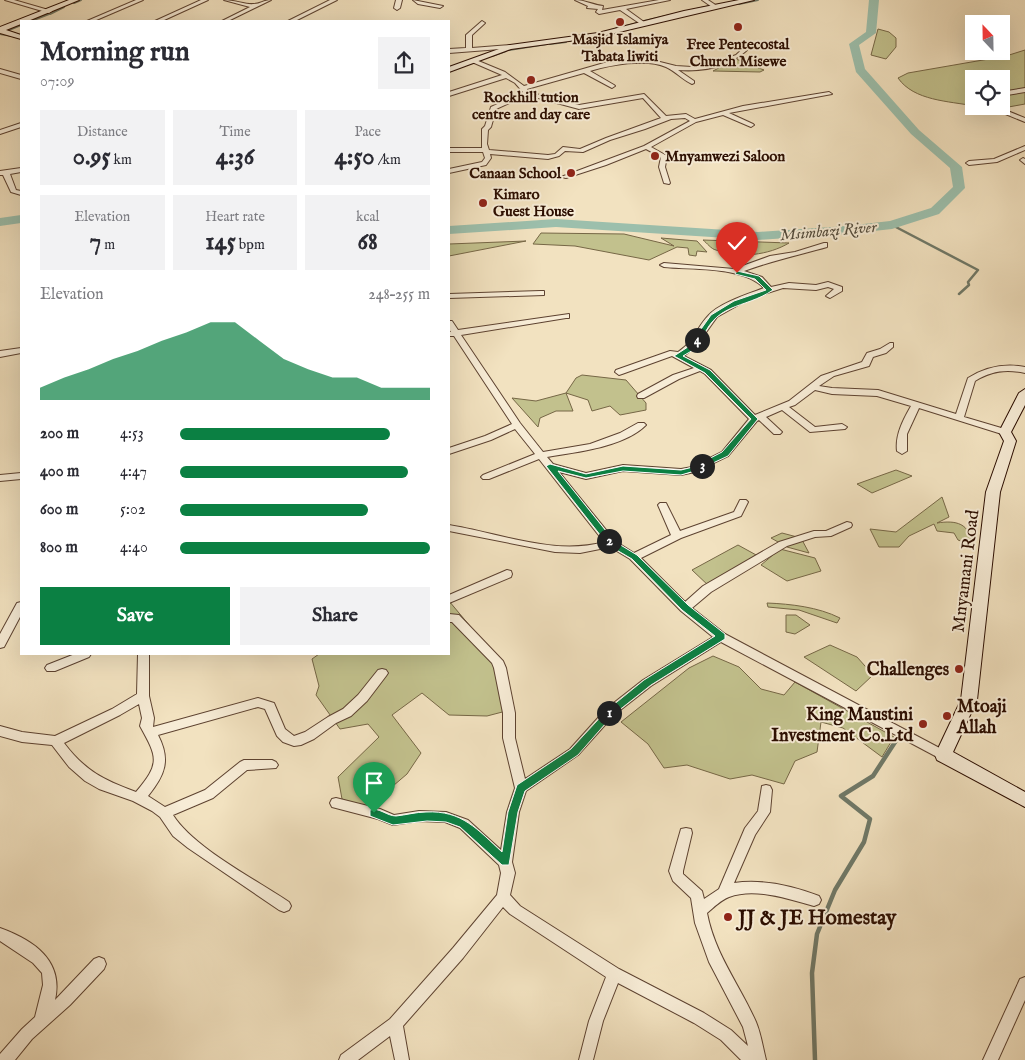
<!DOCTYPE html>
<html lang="en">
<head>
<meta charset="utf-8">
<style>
  :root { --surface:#fff; --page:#f2f2f3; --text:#2b2b33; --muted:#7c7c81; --accent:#0b8043 }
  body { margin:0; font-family:"IM FELL English",serif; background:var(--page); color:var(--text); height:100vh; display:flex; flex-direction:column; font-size:19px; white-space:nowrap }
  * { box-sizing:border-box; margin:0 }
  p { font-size:16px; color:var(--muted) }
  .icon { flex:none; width:28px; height:28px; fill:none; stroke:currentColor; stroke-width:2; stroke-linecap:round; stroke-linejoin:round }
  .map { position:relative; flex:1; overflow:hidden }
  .drawer { position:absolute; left:20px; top:20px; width:430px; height:635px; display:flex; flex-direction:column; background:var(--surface); border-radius:0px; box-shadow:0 5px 20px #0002 }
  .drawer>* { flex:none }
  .needle { width:32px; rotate:338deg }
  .tools { position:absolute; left:965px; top:15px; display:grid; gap:10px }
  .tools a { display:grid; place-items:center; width:45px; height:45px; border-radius:0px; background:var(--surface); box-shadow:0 5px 20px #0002; font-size:25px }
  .pin { position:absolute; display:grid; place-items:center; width:42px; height:42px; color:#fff; margin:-51px -21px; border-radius:50% 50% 50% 0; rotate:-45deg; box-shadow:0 0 5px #0007 }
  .pin .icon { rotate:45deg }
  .km { position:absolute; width:25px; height:25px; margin:-12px; border-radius:50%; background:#222; color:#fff; font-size:14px; line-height:25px; text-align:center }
  .round { display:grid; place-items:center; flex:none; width:52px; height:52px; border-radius:0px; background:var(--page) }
  .summary { display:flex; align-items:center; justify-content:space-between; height:85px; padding:0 20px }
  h1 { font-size:28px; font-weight:800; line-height:38px }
  .metrics { display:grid; grid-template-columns:repeat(3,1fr); gap:8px; height:85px; padding:5px 20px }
  .metrics div { display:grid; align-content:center; border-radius:0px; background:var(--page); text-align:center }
  .metrics b { font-size:25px; font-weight:800 }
  .metrics small { font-size:14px; font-weight:400 }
  .metrics p { font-size:14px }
  .chart { height:140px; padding:10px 20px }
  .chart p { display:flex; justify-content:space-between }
  .chart svg { width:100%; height:90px; margin-top:5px; fill:var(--accent); opacity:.7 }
  .button { display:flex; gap:10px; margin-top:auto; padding:10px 20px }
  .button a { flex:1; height:58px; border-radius:0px; background:var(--accent); color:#fff; font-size:20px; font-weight:800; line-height:58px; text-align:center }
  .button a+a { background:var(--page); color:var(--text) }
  ul { padding:0 20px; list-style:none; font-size:16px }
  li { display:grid; grid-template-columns:80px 60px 1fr; align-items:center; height:38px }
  li i { height:12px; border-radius:6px; background:var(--accent) }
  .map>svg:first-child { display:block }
  .green { fill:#c2c18d; stroke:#766746 }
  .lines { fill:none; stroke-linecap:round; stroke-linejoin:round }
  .stream-far2 { stroke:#6f7867; stroke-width:2 }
  .stream-far1 { stroke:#6f7867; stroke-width:2.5 }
  .stream { stroke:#6f7867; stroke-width:4.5 }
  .river { fill:#9cbfac; fill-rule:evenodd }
  .street-casing { stroke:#5d4230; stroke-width:2 }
  .secondary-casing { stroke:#2b0d00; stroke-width:2 }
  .street { fill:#f7ecd6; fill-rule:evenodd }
  .secondary { fill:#f7ecd6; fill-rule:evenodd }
  .route { fill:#0b8043; stroke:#fff }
  .poi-dot { fill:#8f2418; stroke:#f7ecd6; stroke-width:2 }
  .labels { text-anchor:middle; stroke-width:4; stroke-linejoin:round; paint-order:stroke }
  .far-poi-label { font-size:15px; font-weight:bold; fill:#2b0d00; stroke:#f7ecd6 }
  .far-water-label { font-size:16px; font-style:italic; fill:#534b3c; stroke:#f7ecd6 }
  .street-label { font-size:18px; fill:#2b0d00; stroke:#f7ecd6 }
  .poi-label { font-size:18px; font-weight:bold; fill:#2b0d00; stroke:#f7ecd6; text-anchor:end }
  .near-poi-label { font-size:21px; font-weight:bold; fill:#2b0d00; stroke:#f7ecd6; text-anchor:start }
</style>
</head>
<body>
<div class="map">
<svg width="1025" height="1060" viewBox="0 0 1025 1060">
  <rect width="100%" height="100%" fill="#f2e2c0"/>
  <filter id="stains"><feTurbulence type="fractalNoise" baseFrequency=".004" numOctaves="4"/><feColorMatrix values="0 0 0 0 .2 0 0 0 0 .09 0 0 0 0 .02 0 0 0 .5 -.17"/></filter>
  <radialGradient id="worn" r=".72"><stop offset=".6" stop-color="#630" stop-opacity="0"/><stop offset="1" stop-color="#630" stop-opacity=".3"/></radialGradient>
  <!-- green -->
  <g class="green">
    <polygon points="878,29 889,32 896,38 896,47 886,59 871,55"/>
    <path d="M 1025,50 L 1025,104 L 992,110 L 975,106 L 1001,106 L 1001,79 L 974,79 L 974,106 C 949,101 914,101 898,78 L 908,73 L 1006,56 Z"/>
    <polygon points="736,59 764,70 760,72 713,71"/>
    <polygon points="541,233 624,234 674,246 661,238 697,241 707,252 697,251 696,256 689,255 688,248 677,247 649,260 575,246 533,244"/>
    <path d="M 703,240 L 789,243 C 769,255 739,259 716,250 C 711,249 707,243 703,240 Z"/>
    <polygon points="526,241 449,256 449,244"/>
    <polygon points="582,375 626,380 646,403 646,410 620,415 610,406 592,411 588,400 566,393 573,411 556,411 540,418 538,427 512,398 536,401 566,393 576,378"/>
    <polygon points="896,470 912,476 872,493 857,484"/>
    <path d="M 942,497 L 949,517 L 937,523 C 956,520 970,523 972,545 L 958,540 L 954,533 L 937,531 L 934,524 L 909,536 L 899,547 L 879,547 L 870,529 L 896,532 Z"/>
    <polygon points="782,533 801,538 809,553 787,547 771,538"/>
    <polygon points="738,545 758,556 710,587 692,570"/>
    <polygon points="780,549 815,558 821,571 787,581 761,565"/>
    <polygon points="449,601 505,668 510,710 487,716 449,715 422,693 392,715 421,753 407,774 366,809 342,799 338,777 379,737 368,724 340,729 316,695 319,686 312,659 319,654 449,654"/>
    <path d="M 767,603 C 791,604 818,607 840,618 L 837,623 L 799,610 L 768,607 Z"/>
    <polygon points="786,615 796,615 810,625 795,634 786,632"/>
    <polygon points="830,645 857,657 873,675 856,691 804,657"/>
    <polygon points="713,656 739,667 761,689 784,695 795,682 894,737 882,757 843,728 821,722 817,752 795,761 784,784 752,775 730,779 687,765 664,768 648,744 621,722 689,668"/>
  </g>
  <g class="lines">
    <!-- stream-far2 -->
    <g class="stream-far2">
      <polyline points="74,3 81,0"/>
      <polyline points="739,4 758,0"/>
      <polyline points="50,14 64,7"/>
      <polyline points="31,21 49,14"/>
      <polyline points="644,21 714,5"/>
      <polyline points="626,26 641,22"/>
      <polyline points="9,30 21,25"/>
      <polyline points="611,31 619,27"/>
      <polyline points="0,34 12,36"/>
      <polyline points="569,41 594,37"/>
      <polyline points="550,44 566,42"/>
      <polyline points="509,50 547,44"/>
      <polyline points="492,56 506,51"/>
    </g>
    <!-- stream-far1 -->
    <polyline class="stream-far1" points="892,225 978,270 968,282 969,285 959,294"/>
    <!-- stream -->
    <polyline class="stream" points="815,1060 812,973 817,934 835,890 864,842 870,819 841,796 873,776 897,739"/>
    <!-- river -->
    <g class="river">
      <polygon points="869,0 879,0 876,33 859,45 865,69 919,130 962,167 965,188 939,214 892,229 846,234 758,240 556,227 449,234 449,226 556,219 758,232 846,226 890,221 931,208 953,187 950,168 911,134 856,72 849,44 866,32"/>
      <polygon points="21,215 21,223 0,226 0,218"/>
    </g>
    <defs>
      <g id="street">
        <polygon points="5,0 14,0 52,11 49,13"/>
        <polygon points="136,0 143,0 94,21 87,21"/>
        <polygon points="201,0 208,0 162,21 155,21"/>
        <path d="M 224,0 C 234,0 246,5 254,4 C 260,4 264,0 271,0 L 228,21 L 222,21 L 250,7 Z"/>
        <polygon points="330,0 337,0 295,21 288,21"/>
        <polygon points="396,0 402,0 400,8 397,10 394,8"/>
        <polygon points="413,0 443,6 440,8 418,4"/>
        <path d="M 575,0 C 585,0 593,5 603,6 L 602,10 L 659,0 L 670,0 L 626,9 L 644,22 L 644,24 L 642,25 L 620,10 L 599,14 L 596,12 L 598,9 L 587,8 L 588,6 Z"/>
        <polygon points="702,0 708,0 717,6 712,7"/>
        <polygon points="482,21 485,23 484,24 472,35 472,48 510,45 512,46 512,48 449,53 449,49 466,48 466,35"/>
        <path d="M 749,43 L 752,45 C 733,66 705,72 678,70 L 694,81 L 694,83 L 692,84 C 683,80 675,71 666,67 C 646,58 610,65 590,71 L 614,85 L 615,86 L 612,88 L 584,73 L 527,89 L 528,92 L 579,105 L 644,94 L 666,116 L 686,114 L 695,119 L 743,106 L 829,92 L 832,94 L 729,113 L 753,124 L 754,125 L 751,127 L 723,115 L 696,122 L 651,147 L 667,156 L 665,167 L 670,183 L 669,184 L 664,183 L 659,167 L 661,157 L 646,149 L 606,165 L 566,178 L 561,177 L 644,146 L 690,121 L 685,118 L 671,119 L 645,129 L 610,140 L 583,152 L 565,151 L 559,156 L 548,159 L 490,154 L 491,158 L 486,165 L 449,173 L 449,169 L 482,162 L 485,158 L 483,152 L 449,152 L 449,148 L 482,148 L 482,129 L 485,126 L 491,107 L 523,92 L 515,83 L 506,78 L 449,96 L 449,92 L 502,75 L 472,62 L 472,60 L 476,60 L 505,72 L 524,86 L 604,63 L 648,59 L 676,66 L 692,67 L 712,64 L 736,55 ZM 527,95 L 579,109 L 643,98 L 661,118 L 606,138 L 580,149 L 563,147 L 555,154 L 548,155 L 489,150 L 487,144 L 488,130 L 491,127 L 496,109 Z"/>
        <polygon points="0,69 21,75 21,79 0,73"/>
        <polygon points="1025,88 1025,92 1001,96 1001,92"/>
        <polygon points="986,106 995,106 1025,118 1025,122"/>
        <polygon points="21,123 21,127 0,134 0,130"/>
        <polygon points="1025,146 1025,150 997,162 969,165 966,163 969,161 994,159"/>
        <polygon points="1023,158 1025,159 1025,164 1020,160"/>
        <polygon points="21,168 21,172 10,174 16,190 21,191 21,195 11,192 3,175 0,175 0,171"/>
        <path d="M 824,243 L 827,243 L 827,247 C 799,255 771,261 744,271 L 762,277 L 771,287 L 789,283 L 816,285 L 828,282 L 842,287 L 842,291 L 830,298 L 826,296 L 834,289 L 828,287 L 816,290 L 783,288 L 749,299 L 717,317 L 697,345 L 684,356 L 711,370 L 755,415 L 789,401 L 821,376 L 862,362 L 867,353 L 880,349 L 890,343 L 893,343 L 893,347 L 886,353 L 873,357 L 869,366 L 834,376 L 819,386 L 832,388 L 878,390 L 956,414 L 968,378 C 986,367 1004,363 1025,367 L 1025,373 C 1006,369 991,371 975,381 L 964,417 L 1008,430 L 1010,432 L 1008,434 L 1005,435 L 919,408 L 907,434 L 907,451 L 902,454 L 897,451 C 895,435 903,420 911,406 L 877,396 L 832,394 L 815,390 L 795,405 L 789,407 L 815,427 L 842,424 L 847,427 L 845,429 L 810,432 L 782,410 L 766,417 L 780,430 L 782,432 L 780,434 L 774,434 L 759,420 L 757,421 L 728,456 L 695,472 L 681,475 L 623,471 L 586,479 L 559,472 L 615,541 L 634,553 L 671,535 L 658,505 L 660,503 L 666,503 L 680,531 L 734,512 L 740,500 L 746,500 L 748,502 L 741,516 L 681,538 L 641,558 L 685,602 L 703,586 L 779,542 L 814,531 L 826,531 L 847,522 L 851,523 L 852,525 L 851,527 L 831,536 L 815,537 L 787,546 L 711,592 L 692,608 L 725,634 L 947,752 L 949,755 L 947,758 L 943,760 L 939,758 L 721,642 L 651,686 L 614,715 L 578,755 L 526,791 L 519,812 L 512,862 L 515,873 L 510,895 L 520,906 L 619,969 L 704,1013 L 731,1030 L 748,1046 L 743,1027 L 709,962 L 695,923 L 691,898 L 673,881 L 669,871 L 681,829 L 686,828 L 691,829 L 692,833 L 683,871 L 683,874 L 702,891 L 704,899 L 719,889 L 745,828 L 758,811 L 762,786 L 766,785 L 770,786 L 772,790 L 770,812 L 755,835 L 734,883 C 762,879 793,886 819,896 L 821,900 L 819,904 L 814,906 C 788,899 755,887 729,897 C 721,900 714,907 707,913 C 715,955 740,985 756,1022 C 761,1034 763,1048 766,1060 L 741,1060 L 721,1040 L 694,1023 L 618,983 L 603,1021 L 593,1060 L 579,1060 L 589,1021 L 606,977 L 510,914 L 503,907 L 463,958 L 403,1026 L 409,1060 L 395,1060 L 390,1036 L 358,1060 L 339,1060 L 341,1055 L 390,1019 L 453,948 L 497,895 L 501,873 L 499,865 L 460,828 L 445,822 L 419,821 L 393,825 L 378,819 L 332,807 L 330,803 L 332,799 L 336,798 L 380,809 L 394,815 L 419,811 L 446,812 L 468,820 L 501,850 L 507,812 L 515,788 L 503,738 L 503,713 L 494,668 L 492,663 L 452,622 L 449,622 L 449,614 L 459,615 L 503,661 L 506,668 L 515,713 L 515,738 L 525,779 L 570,749 L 606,709 L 643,680 L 713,637 L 681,611 L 630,559 L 610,547 L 580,553 L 555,552 L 449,531 L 449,525 C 499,533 554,556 604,542 L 539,459 L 489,479 L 483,479 L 481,477 L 483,475 L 535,454 L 515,429 L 491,440 L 449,454 L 449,448 L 485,436 L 512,424 L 454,336 L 449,336 L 449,332 L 451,332 L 449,329 L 449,321 L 452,321 L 458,330 L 569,314 L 569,318 L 566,318 L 461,335 L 520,423 L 543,452 L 590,444 L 620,433 L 638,423 L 644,423 L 646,425 C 624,447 577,452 547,457 L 553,464 L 586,473 L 623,465 L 681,469 L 692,467 L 722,452 L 749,419 L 705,374 L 700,371 L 679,379 L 644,398 L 638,398 L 637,396 L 638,394 L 673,375 L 694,368 L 672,356 L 622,374 L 619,375 L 615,372 L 616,370 L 670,351 L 678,352 C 695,341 695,330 708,316 C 719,303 748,294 764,288 C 743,266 693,270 664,267 L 660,265 L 664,263 L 734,269 L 770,256 L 795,252 Z"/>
        <polygon points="541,291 544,291 544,295 449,298 449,294"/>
        <polygon points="21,348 21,353 0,357 0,351"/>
        <polygon points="21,473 21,479 0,481 0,475"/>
        <polygon points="507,570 511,571 512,574 511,577 449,603 449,595"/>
        <polygon points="21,602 21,615 4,647 0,648 0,634 17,603"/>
        <polygon points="75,654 91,654 89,657 55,671 47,671 45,668 47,665"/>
        <path d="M 138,654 L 149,654 L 149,696 L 154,718 L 153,727 L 258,698 L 274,703 L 285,729 L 294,736 L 305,732 L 328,717 L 343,709 L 358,695 L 378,670 L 382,669 L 386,670 L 388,673 L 386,676 L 367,701 L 351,716 L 336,723 L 314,739 L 301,745 L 294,746 L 283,742 L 277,736 L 265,709 L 258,707 L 158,735 C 171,760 165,775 148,796 L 165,807 L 205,790 L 240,762 L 244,760 L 272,760 L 276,762 L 278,765 L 276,768 L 247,770 L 213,798 L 173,815 C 194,848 255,879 289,902 L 291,906 L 289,910 L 284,912 L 279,910 L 188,848 L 173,836 L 160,817 L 152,811 L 133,801 L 99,789 L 85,781 L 69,767 L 52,745 L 22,742 L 0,736 L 0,726 L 22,732 L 55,736 L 112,709 L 137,694 ZM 139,704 L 142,718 L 140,726 C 157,757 161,763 136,792 C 104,780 85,771 64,743 L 120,715 Z"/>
        <path d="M 0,928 C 33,940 64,960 55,1000 L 94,959 L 99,957 L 104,959 L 106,964 L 104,969 L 70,1005 L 32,1039 L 15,1060 L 0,1060 L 0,1054 L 22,1029 L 35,1017 L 43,985 L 42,973 L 33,963 L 0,941 Z"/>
        <polygon points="1025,977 1025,1000 998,1060 983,1060 1020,979"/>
      </g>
      <g id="secondary">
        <polygon points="69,0 79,0 28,21 21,21 21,24 6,30 21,35 21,39 0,33 0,27"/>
        <polygon points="739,0 754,0 598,37 511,49 449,72 449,67 510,45 598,33 684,11"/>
        <polygon points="1025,389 1025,405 1011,432 1016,441 1000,492 977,700 953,752 1025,792 1025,807 937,760 935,755 961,700 986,492 1004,441 999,432 1019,393"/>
      </g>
    </defs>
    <!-- street casing -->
    <use href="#street" class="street-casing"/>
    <!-- secondary casing -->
    <use href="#secondary" class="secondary-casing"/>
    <!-- street -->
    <use href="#street" class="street"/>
    <!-- secondary -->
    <use href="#secondary" class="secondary"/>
  </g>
  <!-- route -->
  <path class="route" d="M 737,271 L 759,276 L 773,290 C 744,310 713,301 700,346 L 683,356 L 710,370 L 758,419 L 728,456 L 698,470 L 681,475 L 623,471 L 586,478 L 558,471 L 614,541 L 637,555 L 688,605 L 725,634 L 725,639 L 651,685 L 613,715 L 578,755 L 525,791 L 518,812 L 509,865 L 502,865 L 460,827 L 446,822 L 427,821 L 393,825 L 370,816 L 370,810 C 379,807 387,816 396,816 C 406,815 416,812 426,812 C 462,810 478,830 502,852 L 508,812 L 517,785 L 571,749 L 607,710 L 644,680 L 715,636 L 682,610 L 632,559 L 608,545 L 546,466 L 550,464 L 586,474 L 623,466 L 681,470 L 693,467 L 722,452 L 751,419 L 705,373 L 674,356 L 694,343 L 694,339 L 711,315 L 734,301 L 766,290 L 755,279 L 735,274 Z"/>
  <!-- markers -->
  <g class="poi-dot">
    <circle cx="620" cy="22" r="5"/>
    <circle cx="738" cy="27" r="5"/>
    <circle cx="531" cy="80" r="5"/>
    <circle cx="655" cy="156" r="5"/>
    <circle cx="571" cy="173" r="5"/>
    <circle cx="483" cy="203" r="5"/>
    <circle cx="959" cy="669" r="5"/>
    <circle cx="947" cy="716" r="5"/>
    <circle cx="923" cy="724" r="5"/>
    <circle cx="728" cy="917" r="5"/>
  </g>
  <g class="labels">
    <!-- far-poi labels -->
    <g class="far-poi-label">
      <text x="620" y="44">Masjid Islamiya<tspan x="620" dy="17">Tabata liwiti</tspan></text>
      <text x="738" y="49">Free Pentecostal<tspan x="738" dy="17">Church Misewe</tspan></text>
      <text x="531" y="102">Rockhill tution<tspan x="531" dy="17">centre and day care</tspan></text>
      <text x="665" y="161" text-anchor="start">Mnyamwezi Saloon</text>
      <text x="561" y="178" text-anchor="end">Canaan School</text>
      <text x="493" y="199" text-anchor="start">Kimaro<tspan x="493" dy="17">Guest House</tspan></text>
    </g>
    <!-- far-water labels -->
    <g class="far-water-label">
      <text transform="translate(828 230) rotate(-5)" y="6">Msimbazi River</text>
    </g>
    <!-- street labels -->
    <g class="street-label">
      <text transform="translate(965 571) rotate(-83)" y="6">Mnyamani Road</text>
    </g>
    <!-- poi labels -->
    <g class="poi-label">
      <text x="949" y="675">Challenges</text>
      <text x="957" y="712" text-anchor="start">Mtoaji<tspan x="957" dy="21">Allah</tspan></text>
      <text x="913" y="720">King Maustini<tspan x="913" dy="21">Investment C0.Ltd</tspan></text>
    </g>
    <!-- near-poi labels -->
    <g class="near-poi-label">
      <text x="738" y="924">JJ &amp; JE Homestay</text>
    </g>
  </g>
  <rect width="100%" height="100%" filter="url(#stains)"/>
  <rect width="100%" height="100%" fill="url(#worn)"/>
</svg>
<div class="tools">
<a><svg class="needle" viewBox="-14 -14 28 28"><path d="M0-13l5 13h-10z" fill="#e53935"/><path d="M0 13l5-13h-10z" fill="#7c7c81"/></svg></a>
<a><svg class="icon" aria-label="locate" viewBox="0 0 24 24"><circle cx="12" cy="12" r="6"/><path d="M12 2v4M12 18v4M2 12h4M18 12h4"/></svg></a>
</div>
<div class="pin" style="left:374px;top:813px;background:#1e9e55"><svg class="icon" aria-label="arrive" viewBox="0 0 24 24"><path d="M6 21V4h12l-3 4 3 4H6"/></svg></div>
<div class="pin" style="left:737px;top:273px;background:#d93025"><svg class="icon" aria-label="check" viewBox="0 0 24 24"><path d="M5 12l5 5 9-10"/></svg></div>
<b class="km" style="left:609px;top:713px">1</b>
<b class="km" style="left:609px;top:541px">2</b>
<b class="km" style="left:702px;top:466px">3</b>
<b class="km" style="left:697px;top:340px">4</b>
<section class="drawer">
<div class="summary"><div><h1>Morning run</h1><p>07:09</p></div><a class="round"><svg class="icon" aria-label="share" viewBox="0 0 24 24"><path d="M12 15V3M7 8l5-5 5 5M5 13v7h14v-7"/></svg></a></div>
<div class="metrics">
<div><p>Distance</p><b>0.95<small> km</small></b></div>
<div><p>Time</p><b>4:36</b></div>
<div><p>Pace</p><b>4:50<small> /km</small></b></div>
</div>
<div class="metrics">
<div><p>Elevation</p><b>7<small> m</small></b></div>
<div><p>Heart rate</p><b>145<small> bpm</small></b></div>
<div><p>kcal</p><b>68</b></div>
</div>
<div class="chart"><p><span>Elevation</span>248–255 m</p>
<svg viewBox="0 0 160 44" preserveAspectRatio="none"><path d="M0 44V38L10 33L20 29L30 24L40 20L50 15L60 11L70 6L80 6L90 15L100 24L110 29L120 33L130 33L140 38L150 38L160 38V44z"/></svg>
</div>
<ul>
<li><b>200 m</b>4:53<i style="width:84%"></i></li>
<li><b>400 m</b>4:47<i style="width:91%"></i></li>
<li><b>600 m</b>5:02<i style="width:75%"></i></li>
<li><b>800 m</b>4:40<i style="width:100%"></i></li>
</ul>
<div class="button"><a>Save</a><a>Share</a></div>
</section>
</div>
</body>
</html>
